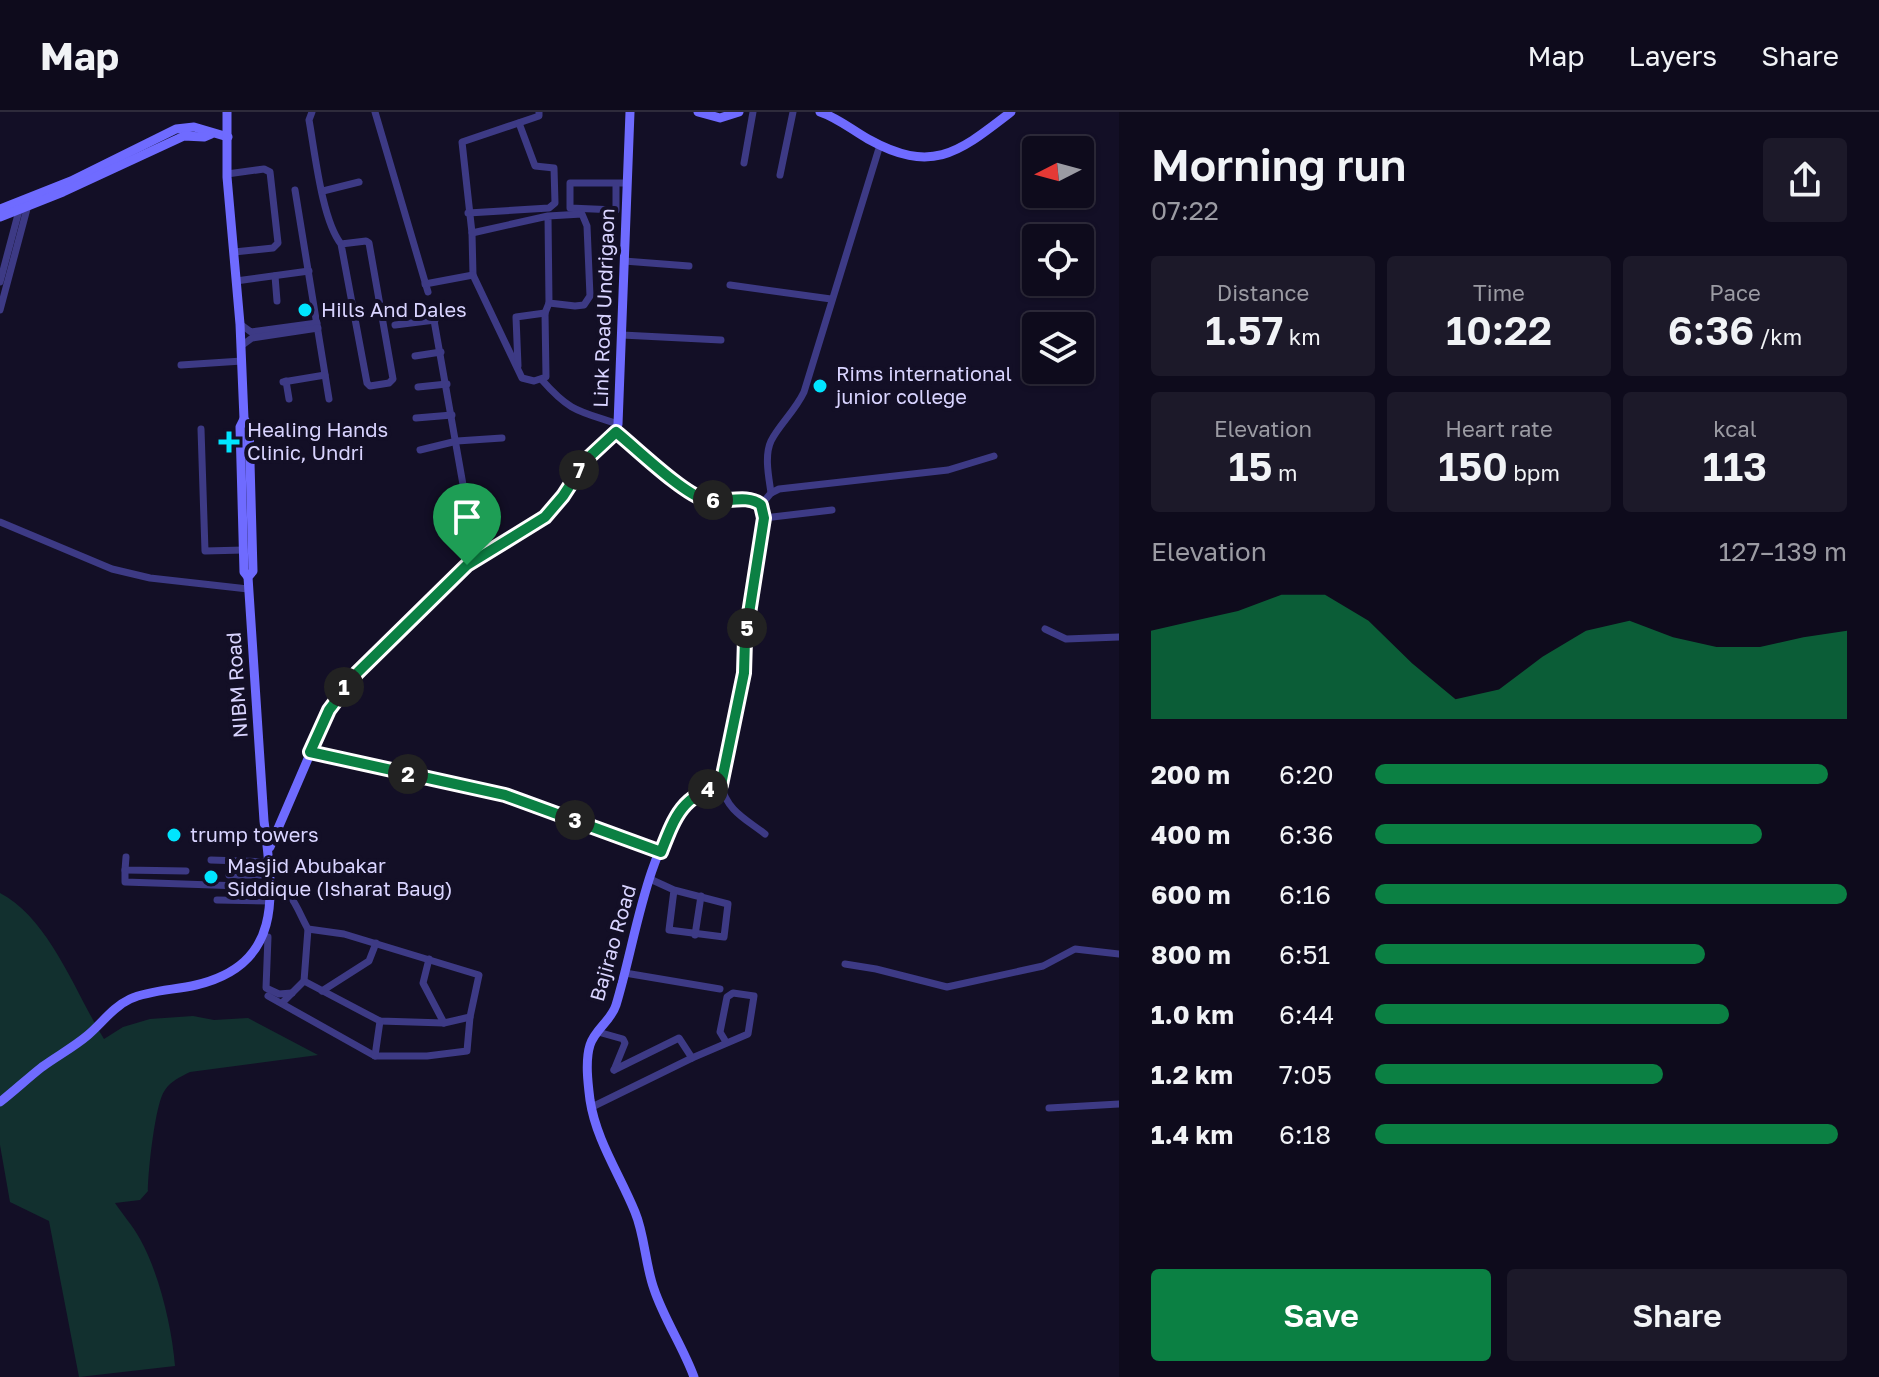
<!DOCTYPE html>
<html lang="en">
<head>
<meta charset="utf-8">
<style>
  :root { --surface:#0e0b1c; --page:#1c1929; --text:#f1f3f6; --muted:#9b9ba3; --line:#2e2b3b; --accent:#0b8043 }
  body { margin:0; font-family:"Golos Text",sans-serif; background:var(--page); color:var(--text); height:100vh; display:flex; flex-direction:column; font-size:30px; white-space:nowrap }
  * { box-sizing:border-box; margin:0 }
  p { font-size:26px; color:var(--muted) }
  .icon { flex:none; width:44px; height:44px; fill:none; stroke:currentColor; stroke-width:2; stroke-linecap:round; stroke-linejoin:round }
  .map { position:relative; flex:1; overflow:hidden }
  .details { display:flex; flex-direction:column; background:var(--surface); width:760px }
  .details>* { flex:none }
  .needle { width:52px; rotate:264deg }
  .fabs { position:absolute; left:1022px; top:24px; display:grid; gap:16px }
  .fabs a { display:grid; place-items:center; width:72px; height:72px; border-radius:8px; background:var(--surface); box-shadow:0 2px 6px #0004,0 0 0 2px var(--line); font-size:40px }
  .pin { position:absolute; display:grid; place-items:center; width:68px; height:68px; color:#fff; margin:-82px -34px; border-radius:50% 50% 50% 0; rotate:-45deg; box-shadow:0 0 8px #0007 }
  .pin .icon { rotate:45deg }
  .km { position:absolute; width:40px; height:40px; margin:-20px; border-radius:50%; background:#222; color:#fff; font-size:22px; line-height:40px; text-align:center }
  .round { display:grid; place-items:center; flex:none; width:84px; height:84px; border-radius:8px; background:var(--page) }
  .overview { display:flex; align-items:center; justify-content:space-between; height:136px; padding:0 32px }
  h1 { font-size:44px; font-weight:600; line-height:60px }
  .stats { display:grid; grid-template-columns:repeat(3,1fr); gap:12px; height:136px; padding:8px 32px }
  .stats div { display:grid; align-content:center; border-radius:8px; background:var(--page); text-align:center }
  .stats b { font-size:40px; font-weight:600 }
  .stats small { font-size:22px; font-weight:400 }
  .stats p { font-size:22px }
  .chart { height:224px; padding:16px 32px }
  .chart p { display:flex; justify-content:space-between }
  .chart svg { width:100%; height:144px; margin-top:8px; fill:var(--accent); opacity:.7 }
  .primary-button { display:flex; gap:16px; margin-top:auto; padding:16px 32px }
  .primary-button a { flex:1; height:92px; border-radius:8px; background:var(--accent); color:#fff; font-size:32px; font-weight:600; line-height:92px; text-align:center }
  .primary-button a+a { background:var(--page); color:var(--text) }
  ul { padding:0 32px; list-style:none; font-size:26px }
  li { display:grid; grid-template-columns:128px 96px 1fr; align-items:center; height:60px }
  li i { height:20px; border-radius:10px; background:var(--accent) }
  header { display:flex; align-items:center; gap:48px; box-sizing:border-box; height:112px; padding:0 40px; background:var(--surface); border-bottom:2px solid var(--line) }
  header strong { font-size:38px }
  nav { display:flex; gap:44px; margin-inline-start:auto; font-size:28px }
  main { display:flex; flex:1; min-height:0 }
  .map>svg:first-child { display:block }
  .green { fill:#12302f }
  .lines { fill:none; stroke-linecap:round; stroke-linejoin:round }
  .street { stroke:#3d3a85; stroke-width:7 }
  .secondary { stroke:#6f6bff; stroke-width:9 }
  .route-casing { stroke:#fff; stroke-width:16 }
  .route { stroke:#0b8043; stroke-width:10 }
  .poi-dot { fill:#00e5ff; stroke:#130f26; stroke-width:3 }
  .labels { text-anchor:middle; stroke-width:8; stroke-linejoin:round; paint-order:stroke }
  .street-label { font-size:20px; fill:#d9d4ff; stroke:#130f26 }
  .poi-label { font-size:20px; fill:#d9d4ff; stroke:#130f26; text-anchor:start }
</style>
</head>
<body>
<header>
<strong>Map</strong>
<nav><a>Map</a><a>Layers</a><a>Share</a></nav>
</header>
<main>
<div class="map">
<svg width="1119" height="1265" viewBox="0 0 1119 1265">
  <rect width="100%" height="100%" fill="#130f26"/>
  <!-- green -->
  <path class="green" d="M 0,781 C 49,806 76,882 104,927 L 123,915 L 150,907 L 193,904 L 214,908 L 248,906 L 318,943 L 190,960 C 180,965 171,969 165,978 C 155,991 148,1061 148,1079 L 140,1088 L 115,1091 C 123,1103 133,1114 140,1127 C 159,1161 172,1215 175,1254 L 79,1265 L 49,1109 L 10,1090 L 0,1033 Z"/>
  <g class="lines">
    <!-- street -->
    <g class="street">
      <path d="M 312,0 L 309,8 C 315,41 322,108 341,132 L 367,271 L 370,274 L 389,271 L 393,267 L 369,131 L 366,129 L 341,132"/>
      <polyline points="375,0 428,180"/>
      <polyline points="539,0 539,4 462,30 472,121 473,163 522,266 534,269 546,265 545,201 549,191"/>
      <polyline points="744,51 753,0"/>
      <polyline points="227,62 264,57 270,60 278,131 273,136 234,140"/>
      <polyline points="780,63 793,0"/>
      <polyline points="616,71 616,98 570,96 570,71 626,71"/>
      <polyline points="295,78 329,287"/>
      <polyline points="323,79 359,70"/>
      <polyline points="468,101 549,96 555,91 554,56 535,54 519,11"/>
      <polyline points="472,121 548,104 582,102 587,114 590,184 584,193 575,194 549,191 548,104"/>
      <polyline points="624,149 689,154"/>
      <polyline points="275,164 277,189"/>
      <polyline points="236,169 309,159"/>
      <polyline points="0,170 20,95"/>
      <polyline points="425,172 473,163"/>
      <polyline points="730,173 831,187"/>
      <polyline points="432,197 465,384 467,453"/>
      <polyline points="0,198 28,93"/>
      <polyline points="240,212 251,220 317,211"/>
      <polyline points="395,213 435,208"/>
      <polyline points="622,223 721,228"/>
      <polyline points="241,234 252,226 318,216"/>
      <polyline points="415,244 441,240"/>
      <polyline points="181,253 242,249"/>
      <polyline points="518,254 516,205 545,201"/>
      <path d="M 542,268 C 570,300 579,299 618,312"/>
      <polyline points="286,269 289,287"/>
      <polyline points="283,270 325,263"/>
      <polyline points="418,275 447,272"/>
      <polyline points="416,306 452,303"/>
      <polyline points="201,317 205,439 244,438"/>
      <polyline points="420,338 457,329 502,326"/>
      <path d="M 771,381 C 769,366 764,344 771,329 C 779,313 795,299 804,280 L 880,33"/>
      <polyline points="761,393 771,381 779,377 948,358 994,344"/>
      <polyline points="764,406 832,398"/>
      <polyline points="0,410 112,457 150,466 248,477"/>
      <polyline points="1045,517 1066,527 1119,525"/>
      <polyline points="310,640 505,683 661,740"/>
      <path d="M 721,673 C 727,699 746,707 765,722"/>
      <polyline points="126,745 125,758 186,759"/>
      <polyline points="211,748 270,750"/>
      <polyline points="125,758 125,770 270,775"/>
      <polyline points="229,763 270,763"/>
      <polyline points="650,767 674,778 669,818 724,825 728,792 674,778"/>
      <polyline points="217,788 270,789"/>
      <polyline points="695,823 701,784"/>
      <polyline points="268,825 266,876 279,882 292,881"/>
      <polyline points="429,847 423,871 444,911"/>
      <polyline points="845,852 876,857 947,875 1043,854 1075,837 1119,842"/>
      <polyline points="625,861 720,877"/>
      <polyline points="304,869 380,909 444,911 470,905"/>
      <polyline points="322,879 369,849 376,831"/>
      <path d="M 268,884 L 375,944 L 427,944 L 467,939 L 470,905 L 479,863 L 344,822 L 308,817 C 299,802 290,771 270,772"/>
      <polyline points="282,891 304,869 308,817"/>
      <polyline points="598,920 623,927 625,931 614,958"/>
      <polyline points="375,944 380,909"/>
      <polyline points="614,958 679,926 692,946"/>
      <polyline points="592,995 692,946 748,922 754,884 733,881 727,885 720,920 726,930"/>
      <polyline points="1049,996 1119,992"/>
    </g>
    <!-- secondary -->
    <g class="secondary">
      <polyline points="698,0 720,6 739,0"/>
      <path d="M 820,0 C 838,6 852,18 868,27 C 933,63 959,40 1011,0"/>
      <polyline points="0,97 71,69 176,17 194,15 228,25"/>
      <polyline points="0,105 63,80 184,24 204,25 211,22"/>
      <polyline points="244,307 240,315 244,460 248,465"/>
      <path d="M 616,320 C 636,336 684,382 706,388 C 724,392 747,381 761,393 L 764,406 L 745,527 L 744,561 L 721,673 C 707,677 694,680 685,692 C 644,749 636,827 616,893 C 611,909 595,917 590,933 C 585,949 588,972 590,988 C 596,1028 620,1063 635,1100 C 645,1124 645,1152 654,1177 C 664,1207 683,1235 694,1265"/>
      <polyline points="270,735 329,598 346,573 467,453 545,405 555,395 587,347 616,320 618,312 630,0"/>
      <path d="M 0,990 C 14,979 28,966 42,955 C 57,944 74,935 88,923 C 102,911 113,895 130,887 C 150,878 175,878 196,873 C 285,852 273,781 264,709 L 248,465 L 253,459 L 249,314 L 244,307 L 240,212 L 227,65 L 227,0"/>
    </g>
  </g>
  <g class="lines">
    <defs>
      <path id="route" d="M 616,320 C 636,336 683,382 706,388 C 723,392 747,381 761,393 L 764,406 L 745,527 L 744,561 L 721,673 C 682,684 675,704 661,740 L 505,683 L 310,640 L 329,598 L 357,561 L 467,453 L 545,405 L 563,384 L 587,347 Z"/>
    </defs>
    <!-- route casing -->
    <use href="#route" class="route-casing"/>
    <!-- route -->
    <use href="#route" class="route"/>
  </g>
  <!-- markers -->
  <g class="poi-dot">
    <circle cx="305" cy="198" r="8"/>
    <circle cx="820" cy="274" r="8"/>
    <path d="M225 318h8v8h8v8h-8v8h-8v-8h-8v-8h8z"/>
    <circle cx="174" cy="723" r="8"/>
    <circle cx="211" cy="765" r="8"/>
  </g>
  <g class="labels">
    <!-- street labels -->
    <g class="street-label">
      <text transform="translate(604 196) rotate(-88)" y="7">Link Road Undrigaon</text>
      <text transform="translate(237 573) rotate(-94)" y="7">NIBM Road</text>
      <text transform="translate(613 831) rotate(-74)" y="7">Bajirao Road</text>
    </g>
    <!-- poi labels -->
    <g class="poi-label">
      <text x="321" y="205">Hills And Dales</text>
      <text x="836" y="269">Rims international<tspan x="836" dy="23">junior college</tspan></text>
      <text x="247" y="325">Healing Hands<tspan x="247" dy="23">Clinic, Undri</tspan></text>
      <text x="190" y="730">trump towers</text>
      <text x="227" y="761">Masjid Abubakar<tspan x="227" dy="23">Siddique (Isharat Baug)</tspan></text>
    </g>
  </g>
</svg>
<div class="fabs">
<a><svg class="needle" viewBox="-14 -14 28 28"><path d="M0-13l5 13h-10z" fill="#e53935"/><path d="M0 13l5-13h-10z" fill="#9b9ba3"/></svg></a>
<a><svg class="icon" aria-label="locate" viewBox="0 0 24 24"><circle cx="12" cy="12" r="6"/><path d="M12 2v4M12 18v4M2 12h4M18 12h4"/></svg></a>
<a><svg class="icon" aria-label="layers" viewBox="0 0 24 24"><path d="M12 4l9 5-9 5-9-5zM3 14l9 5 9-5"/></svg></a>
</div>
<div class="pin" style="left:467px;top:453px;background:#1e9e55"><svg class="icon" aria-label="arrive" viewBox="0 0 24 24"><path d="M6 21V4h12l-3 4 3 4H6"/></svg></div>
<b class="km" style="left:344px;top:575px">1</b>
<b class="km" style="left:408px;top:662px">2</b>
<b class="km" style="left:575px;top:708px">3</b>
<b class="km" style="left:708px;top:677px">4</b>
<b class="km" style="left:747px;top:516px">5</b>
<b class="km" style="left:713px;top:388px">6</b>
<b class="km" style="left:579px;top:358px">7</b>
</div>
<section class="details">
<div class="overview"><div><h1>Morning run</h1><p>07:22</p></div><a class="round"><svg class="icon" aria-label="share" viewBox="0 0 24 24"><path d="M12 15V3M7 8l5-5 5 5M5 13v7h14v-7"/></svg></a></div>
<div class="stats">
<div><p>Distance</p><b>1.57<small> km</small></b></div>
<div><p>Time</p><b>10:22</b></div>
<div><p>Pace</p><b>6:36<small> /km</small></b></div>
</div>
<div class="stats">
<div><p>Elevation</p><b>15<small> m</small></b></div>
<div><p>Heart rate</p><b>150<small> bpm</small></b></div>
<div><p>kcal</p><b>113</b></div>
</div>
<div class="chart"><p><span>Elevation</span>127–139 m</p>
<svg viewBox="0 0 160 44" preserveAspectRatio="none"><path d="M0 44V17L10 14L20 11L30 6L40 6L50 14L60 27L70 38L80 35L90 25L100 17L110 14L120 19L130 22L140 22L150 19L160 17V44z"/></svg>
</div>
<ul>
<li><b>200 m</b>6:20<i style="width:96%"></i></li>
<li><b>400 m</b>6:36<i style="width:82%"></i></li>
<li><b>600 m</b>6:16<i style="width:100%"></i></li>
<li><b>800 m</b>6:51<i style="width:70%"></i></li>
<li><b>1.0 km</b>6:44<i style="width:75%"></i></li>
<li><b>1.2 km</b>7:05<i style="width:61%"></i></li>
<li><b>1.4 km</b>6:18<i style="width:98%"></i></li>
</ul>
<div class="primary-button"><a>Save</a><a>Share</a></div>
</section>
</main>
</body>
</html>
